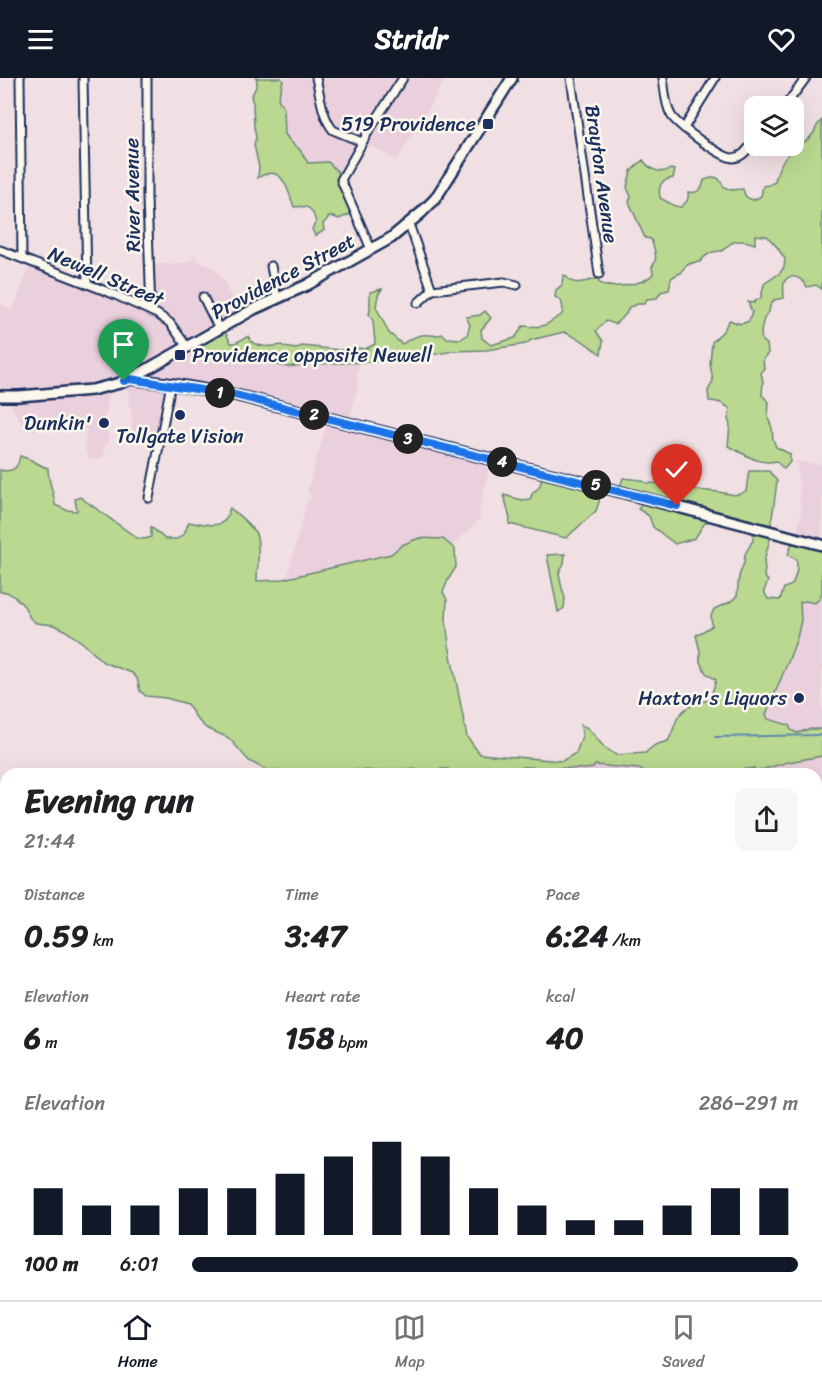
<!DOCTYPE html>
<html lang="en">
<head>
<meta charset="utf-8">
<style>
  :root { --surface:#fff; --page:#f6f6f6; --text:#202124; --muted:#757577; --line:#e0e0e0; --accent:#111827 }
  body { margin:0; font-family:Sriracha,sans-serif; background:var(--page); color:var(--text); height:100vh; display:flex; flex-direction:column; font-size:22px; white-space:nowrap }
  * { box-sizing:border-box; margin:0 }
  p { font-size:20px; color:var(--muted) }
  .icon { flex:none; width:33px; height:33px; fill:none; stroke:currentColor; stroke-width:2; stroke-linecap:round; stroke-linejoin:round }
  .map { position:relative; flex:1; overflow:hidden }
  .drawer { position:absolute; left:0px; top:690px; width:822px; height:532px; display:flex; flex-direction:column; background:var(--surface); border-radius:18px 18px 0 0; box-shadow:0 6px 24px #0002 }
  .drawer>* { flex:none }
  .controls { position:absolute; left:744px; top:18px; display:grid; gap:12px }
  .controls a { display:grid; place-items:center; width:60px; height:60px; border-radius:12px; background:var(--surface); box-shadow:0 6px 24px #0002; font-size:30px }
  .pin { position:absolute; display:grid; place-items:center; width:51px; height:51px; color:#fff; margin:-62px -26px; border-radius:50% 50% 50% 0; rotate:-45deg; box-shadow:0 0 6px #0007 }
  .pin .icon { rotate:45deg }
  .km { position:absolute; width:30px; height:30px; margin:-15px; border-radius:50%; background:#222; color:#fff; font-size:16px; line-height:30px; text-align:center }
  .round { display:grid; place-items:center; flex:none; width:63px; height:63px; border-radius:12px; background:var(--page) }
  .head { display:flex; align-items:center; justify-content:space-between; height:102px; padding:0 24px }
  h1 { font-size:33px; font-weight:700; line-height:45px }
  .stats { display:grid; grid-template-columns:repeat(3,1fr); gap:9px; height:102px; padding:6px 24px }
  .stats div { display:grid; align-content:center }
  .stats b { font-size:30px; font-weight:700 }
  .stats small { font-size:16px; font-weight:400 }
  .stats p { font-size:16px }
  .chart { height:168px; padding:12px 24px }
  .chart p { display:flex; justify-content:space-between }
  .chart svg { width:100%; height:108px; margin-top:6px; stroke:var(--accent); stroke-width:6 }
  ul { padding:0 24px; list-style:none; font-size:20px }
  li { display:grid; grid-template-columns:96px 72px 1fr; align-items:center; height:45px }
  li i { height:15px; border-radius:8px; background:var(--accent) }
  header { display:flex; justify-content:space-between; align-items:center; height:78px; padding:0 24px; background:var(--accent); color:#fff; font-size:27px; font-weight:700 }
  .tab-bar { display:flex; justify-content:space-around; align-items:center; height:84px; border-top:2px solid var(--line); background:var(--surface); font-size:16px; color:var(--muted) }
  .tab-bar a { display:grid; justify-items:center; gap:3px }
  .tab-bar .current { color:var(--accent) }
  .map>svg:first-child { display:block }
  .built { fill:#ead0dd }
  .green { fill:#bad890; stroke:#6a8477; stroke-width:1.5 }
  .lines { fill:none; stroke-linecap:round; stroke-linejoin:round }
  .stream { stroke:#5f88b2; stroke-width:2 }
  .minor-casing { stroke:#1b2f5e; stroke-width:11 }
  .secondary-casing { stroke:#1b2f5e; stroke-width:14 }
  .primary-casing { stroke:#1b2f5e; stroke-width:15 }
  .minor { stroke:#fbf7ec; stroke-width:7 }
  .secondary { stroke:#fbf7ec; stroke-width:9 }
  .primary { stroke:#fbf7ec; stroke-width:10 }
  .route-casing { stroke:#fff; stroke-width:12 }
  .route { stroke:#1a73e8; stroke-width:8 }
  .poi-dot { fill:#1b2f5e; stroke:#fbf7ec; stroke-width:2 }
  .labels { text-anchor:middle; stroke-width:5; stroke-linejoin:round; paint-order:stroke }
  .poi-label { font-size:20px; fill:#1b2f5e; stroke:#fbf7ec; text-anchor:end }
  .street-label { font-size:20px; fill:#1b2f5e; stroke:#fbf7ec }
</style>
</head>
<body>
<header><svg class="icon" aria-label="menu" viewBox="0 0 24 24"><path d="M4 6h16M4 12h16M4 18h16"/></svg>Stridr<svg class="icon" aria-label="heart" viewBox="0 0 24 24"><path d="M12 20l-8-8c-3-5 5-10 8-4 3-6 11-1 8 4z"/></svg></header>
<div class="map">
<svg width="822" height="1222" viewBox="0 0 822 1222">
  <rect width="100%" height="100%" fill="#f1e0e3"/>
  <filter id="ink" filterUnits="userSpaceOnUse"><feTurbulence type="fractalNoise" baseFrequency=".0167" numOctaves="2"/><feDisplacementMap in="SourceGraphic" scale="12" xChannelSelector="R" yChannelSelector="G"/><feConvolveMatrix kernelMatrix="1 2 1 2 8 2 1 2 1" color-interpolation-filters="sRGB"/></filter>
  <g filter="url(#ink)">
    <!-- built -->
    <g class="built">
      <polygon points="281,0 445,0 435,20 398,81 391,80 381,73 363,65 342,98 328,84 308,85 300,72 290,63 285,56 284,31 278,21 283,3"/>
      <polygon points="196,175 196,182 213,190 226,205 227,212 236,222 243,239 224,250 204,279 263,284 287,289 313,286 361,285 356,297 358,300 357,304 358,310 353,324 349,345 490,384 479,437 481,440 467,455 466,454 453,468 443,461 402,467 391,476 287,500 307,423 310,422 312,419 307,414 328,342 173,308 158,364 142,362 137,364 133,361 131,330 128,327 129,319 125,304 106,309 108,331 103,340 101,351 108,354 109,366 105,368 104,379 98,381 90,381 87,376 85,372 86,351 55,347 48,348 46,351 33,352 22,347 12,330 12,317 0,317 0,226 13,232 31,184 148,231 152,188 163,185 171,187 177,185 184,185 193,180"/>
      <polygon points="797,384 822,386 822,466 796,458 801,436"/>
      <polygon points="822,514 822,651 810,651 797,655 791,652 788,647 767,641 766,636 788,584 801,542 800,524 820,520"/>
      <polygon points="822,678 822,1072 816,1067 816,696 701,696 755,690 755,694 788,684"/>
      <polygon points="594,687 639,691 646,694 647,696 337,696 339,693 345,692 380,693 414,690 416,692 441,691 448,691 452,695 454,693 518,692 523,689"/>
      <polygon points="816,1184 822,1187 822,1222 474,1222 480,1216 816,1216"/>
      <polygon points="306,1216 459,1216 466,1222 280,1222"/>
      <polygon points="62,1217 184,1217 175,1222 66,1222"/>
    </g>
    <!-- green -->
    <g class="green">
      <path d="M 256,0 L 281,0 L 283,3 L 278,21 L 284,31 L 285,56 L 290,63 L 300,72 L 308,85 L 328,84 L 342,98 L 353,135 L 339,141 L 334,139 L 329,139 L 323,146 L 324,152 L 315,158 L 312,151 L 316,144 C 312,130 309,127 294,129 C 288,112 282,84 258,100 L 259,89 L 254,67 L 256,59 L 254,49 L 253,25 L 251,18 C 254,13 259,6 256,0 Z"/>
      <path d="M 822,42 L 822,211 L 816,207 L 807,209 C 803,200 789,193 784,205 C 783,209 784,216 784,220 L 774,222 L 770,228 L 769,234 C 762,239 760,255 762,263 L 767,266 L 768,275 L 763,282 L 764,290 L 761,295 L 763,303 L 762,317 L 769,324 L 768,340 L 772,350 L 773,361 L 776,369 L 790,376 L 790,384 L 784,391 L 776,383 C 758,388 744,375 728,368 L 730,347 L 728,341 L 730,331 C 724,325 718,323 709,323 L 708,313 L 713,303 L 710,286 L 712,264 L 724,252 L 728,244 L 730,242 C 738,246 741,247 749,243 L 752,234 L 748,224 L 754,225 L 755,223 L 761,220 L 764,206 L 780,195 L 784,189 L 785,181 L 777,169 L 767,158 L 755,157 L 755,166 C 748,163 737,161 730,166 C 727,168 725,171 722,173 C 712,173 706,176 700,184 C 692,184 684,187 681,195 C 667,200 672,201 669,212 L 661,214 L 657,220 L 647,221 L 644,226 L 638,226 L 629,229 L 626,236 L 615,246 L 606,243 L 596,253 L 603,263 L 601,276 L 581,262 L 564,254 L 531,262 L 526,266 L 486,272 L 453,273 L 437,276 L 412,277 L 398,283 L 313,286 L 287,289 L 263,284 L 204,279 L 196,266 L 223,250 L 231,265 L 235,265 L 249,258 L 250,263 C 261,270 270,269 282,267 L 284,269 L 296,271 L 302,268 L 340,272 L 352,272 L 357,270 L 365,271 L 375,266 L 373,243 L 369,236 L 370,232 L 370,214 L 382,211 L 378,217 L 376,229 L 389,255 L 402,266 C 408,262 415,258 422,257 C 430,256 434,259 443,256 L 447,260 L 461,261 L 467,257 L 470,247 L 466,239 L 480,237 L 485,233 L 491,240 L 481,252 L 482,260 L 491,267 L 515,260 L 523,248 C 540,249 543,250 556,240 C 560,238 562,238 563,233 C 563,231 562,224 561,223 L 555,219 L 556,212 L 562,207 L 563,197 L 566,198 C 572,209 585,203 596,201 C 598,203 600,206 603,207 C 615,211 645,206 653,196 L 652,189 C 659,180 654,171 651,161 L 645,160 L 629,124 L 631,119 L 627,109 L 631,93 L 643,82 C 649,91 661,97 670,91 L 675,92 L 673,100 C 660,102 658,108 660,120 L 675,128 L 681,129 C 687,124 689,122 688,114 C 698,116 702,112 704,102 L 715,99 L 719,101 L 724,109 L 731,112 L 743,111 C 745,119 746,120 754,122 L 761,118 L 763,108 L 769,107 L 775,104 C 777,90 785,77 797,69 C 802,66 808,62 812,57 C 817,51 814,49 822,42 Z"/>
      <path d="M 20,378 C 33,381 37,387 48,390 C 48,405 54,413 55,427 L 66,432 L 77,433 L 75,421 L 80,419 L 137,460 L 145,461 L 151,459 L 151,449 L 165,461 L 177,461 L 184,456 L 189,444 L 199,446 L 199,445 C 207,447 220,449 226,441 C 228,438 228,434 230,430 C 238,437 249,445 255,454 C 261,464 257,491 257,503 L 279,502 L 391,476 L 402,467 L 419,460 L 443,461 L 455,471 L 456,489 L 448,502 L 443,514 L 447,522 L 446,542 L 449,567 L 467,659 L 480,676 L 562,683 L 576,675 L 582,658 L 581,647 L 588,650 L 604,669 L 616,677 L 645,675 L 655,667 L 668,663 C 672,656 674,648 677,641 C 683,629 698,624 710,622 L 716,602 L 706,595 L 700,584 L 700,573 L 696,557 L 712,548 L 711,538 L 714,531 L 730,524 L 737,518 L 739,498 L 744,485 L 745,476 L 753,462 L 753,449 L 714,439 L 704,446 L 695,460 L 675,466 L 653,449 L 649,438 L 638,431 L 644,422 L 618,414 L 623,400 L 641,402 L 646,405 L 684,406 C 694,414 706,412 718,414 C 728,415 736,420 746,413 L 749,393 L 769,393 L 777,403 C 775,419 773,435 770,452 L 772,454 L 764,483 L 765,491 L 764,498 L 768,503 L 764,513 L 768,521 L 780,522 L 784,510 L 792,507 C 795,499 799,490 796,481 L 788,477 L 794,459 L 822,466 L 822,514 L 820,520 L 815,525 L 805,523 L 800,524 L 801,542 L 797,560 L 788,584 L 766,636 L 768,641 L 789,647 L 791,652 L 797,655 L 810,651 L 822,651 L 822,678 L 788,684 L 755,694 L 754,690 L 701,696 L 647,696 L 646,694 L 639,691 L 595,687 L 593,690 L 586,691 L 523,689 L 518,692 L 454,693 L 452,695 L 448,691 L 441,691 C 431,699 421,691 411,691 C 400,691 389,693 378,693 C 367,693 355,690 345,692 C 340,692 340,693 337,696 L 330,694 L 266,692 L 249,683 L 229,660 L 206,650 L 197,641 L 187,626 L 166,620 L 146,618 L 140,613 L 137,600 L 132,595 L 103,584 L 83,565 L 63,551 L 54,547 L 36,545 L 30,540 L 24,528 L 16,520 L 7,514 L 0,514 L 0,392 C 13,395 18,390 20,378 Z"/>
      <path d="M 542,396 L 601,410 L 599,424 L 596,433 L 566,460 L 509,446 L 510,441 L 504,417 L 522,422 L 530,421 L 533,414 C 541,410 541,404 542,396 Z"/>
      <polygon points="565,476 564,485 559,495 562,510 565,520 564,530 558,534 547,477"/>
      <polygon points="6,1100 6,1138 0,1140 0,1103"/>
      <polygon points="6,1199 6,1216 70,1217 71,1222 0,1222 0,1200"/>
      <polygon points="171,1216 314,1216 314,1217 301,1222 158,1222"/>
    </g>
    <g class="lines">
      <!-- stream -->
      <polyline class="stream" points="715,659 822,657"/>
      <defs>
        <g id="minor">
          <polyline points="20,0 22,180"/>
          <polyline points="83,0 87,206"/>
          <polyline points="147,0 147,120 151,233"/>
          <path d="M 316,0 C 320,16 322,39 333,52 L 362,64"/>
          <polyline points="571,0 599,196"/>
          <path d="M 663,0 C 665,12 665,27 671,37 C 677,47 722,80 733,80 C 744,79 748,70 754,63"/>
          <polyline points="785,28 806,0"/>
          <polyline points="684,50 715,0"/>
          <polyline points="409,146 432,212"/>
          <polyline points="371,171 341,102 370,51 403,0"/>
          <polyline points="0,172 111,215 157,236 170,245 188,270"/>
          <polyline points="271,188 277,221"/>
          <polyline points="432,212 504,204 517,207"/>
          <polyline points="203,219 219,251"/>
          <polyline points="418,225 432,212"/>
          <polyline points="149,420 171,306"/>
          <polyline points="455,1216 465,1222"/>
          <polyline points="468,1216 473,1222"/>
        </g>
        <g id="secondary">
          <polyline points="130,301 171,306 235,317 602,409 822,467"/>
          <polyline points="0,318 19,318 92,312 120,305 130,301 254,231 307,207 391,160 421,135 435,121 512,0"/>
        </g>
        <g id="primary">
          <polyline points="816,821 822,807"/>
          <polyline points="642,1222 644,1216"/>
        </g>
      </defs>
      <!-- minor casing -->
      <use href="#minor" class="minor-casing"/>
      <!-- secondary casing -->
      <use href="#secondary" class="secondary-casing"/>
      <!-- primary casing -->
      <use href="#primary" class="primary-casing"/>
      <!-- minor -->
      <use href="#minor" class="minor"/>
      <!-- secondary -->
      <use href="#secondary" class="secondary"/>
      <!-- primary -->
      <use href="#primary" class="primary"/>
    </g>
  </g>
  <g class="lines" filter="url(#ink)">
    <defs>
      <polyline id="route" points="124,303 130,301 235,317 677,428"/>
    </defs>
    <!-- route casing -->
    <use href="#route" class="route-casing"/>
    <!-- route -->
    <use href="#route" class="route"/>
  </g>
  <!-- markers -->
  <g class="poi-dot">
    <rect x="482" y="40" width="12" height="12" rx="3"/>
    <rect x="174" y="271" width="12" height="12" rx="3"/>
    <circle cx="180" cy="337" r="6"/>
    <circle cx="104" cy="345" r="6"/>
    <circle cx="799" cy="620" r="6"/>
  </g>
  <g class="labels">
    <!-- poi labels -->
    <g class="poi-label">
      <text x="476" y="53">519 Providence</text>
      <text x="192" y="284" text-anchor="start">Providence opposite Newell</text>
      <text x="92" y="352">Dunkin'</text>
      <text x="180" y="365" text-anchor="middle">Tollgate Vision</text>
      <text x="787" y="627">Haxton's Liquors</text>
    </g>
    <!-- street labels -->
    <g class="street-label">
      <text transform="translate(602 96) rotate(82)" y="7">Brayton Avenue</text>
      <text transform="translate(132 117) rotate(-91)" y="7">River Avenue</text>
      <text transform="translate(106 198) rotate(23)" y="7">Newell Street</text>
      <text transform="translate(283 198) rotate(-28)" y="7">Providence Street</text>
    </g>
  </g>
</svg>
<div class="controls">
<a><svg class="icon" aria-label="layers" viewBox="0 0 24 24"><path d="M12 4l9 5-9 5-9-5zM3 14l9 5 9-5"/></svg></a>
</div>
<div class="pin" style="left:124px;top:303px;background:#1e9e55"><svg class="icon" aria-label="arrive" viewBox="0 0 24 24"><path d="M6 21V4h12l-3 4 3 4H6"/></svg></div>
<div class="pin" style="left:677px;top:428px;background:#d93025"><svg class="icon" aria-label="check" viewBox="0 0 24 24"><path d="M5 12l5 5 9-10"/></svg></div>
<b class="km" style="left:220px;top:315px">1</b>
<b class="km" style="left:314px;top:337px">2</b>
<b class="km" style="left:408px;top:361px">3</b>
<b class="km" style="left:502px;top:384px">4</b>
<b class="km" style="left:596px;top:407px">5</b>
<section class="drawer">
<div class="head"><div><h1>Evening run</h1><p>21:44</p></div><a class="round"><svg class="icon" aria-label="share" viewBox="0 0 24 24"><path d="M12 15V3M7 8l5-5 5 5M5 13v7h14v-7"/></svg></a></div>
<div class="stats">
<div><p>Distance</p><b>0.59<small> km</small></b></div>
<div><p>Time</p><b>3:47</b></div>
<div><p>Pace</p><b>6:24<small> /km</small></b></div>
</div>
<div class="stats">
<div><p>Elevation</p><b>6<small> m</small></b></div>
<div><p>Heart rate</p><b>158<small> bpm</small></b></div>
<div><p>kcal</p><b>40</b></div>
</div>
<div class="chart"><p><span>Elevation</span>286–291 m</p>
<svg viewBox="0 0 160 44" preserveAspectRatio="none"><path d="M5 44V25M15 44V32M25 44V32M35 44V25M45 44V25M55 44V19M65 44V12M75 44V6M85 44V12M95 44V25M105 44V32M115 44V38M125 44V38M135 44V32M145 44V25M155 44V25"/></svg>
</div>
<ul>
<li><b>100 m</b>6:01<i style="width:100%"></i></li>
</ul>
</section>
</div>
<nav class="tab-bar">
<a class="current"><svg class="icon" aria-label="home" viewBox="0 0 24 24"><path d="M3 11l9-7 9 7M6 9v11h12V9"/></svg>Home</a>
<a><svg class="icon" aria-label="map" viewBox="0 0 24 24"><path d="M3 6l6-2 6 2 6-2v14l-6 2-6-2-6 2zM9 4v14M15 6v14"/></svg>Map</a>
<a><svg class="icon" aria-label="saved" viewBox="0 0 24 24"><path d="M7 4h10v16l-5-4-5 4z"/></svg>Saved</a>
</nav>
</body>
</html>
